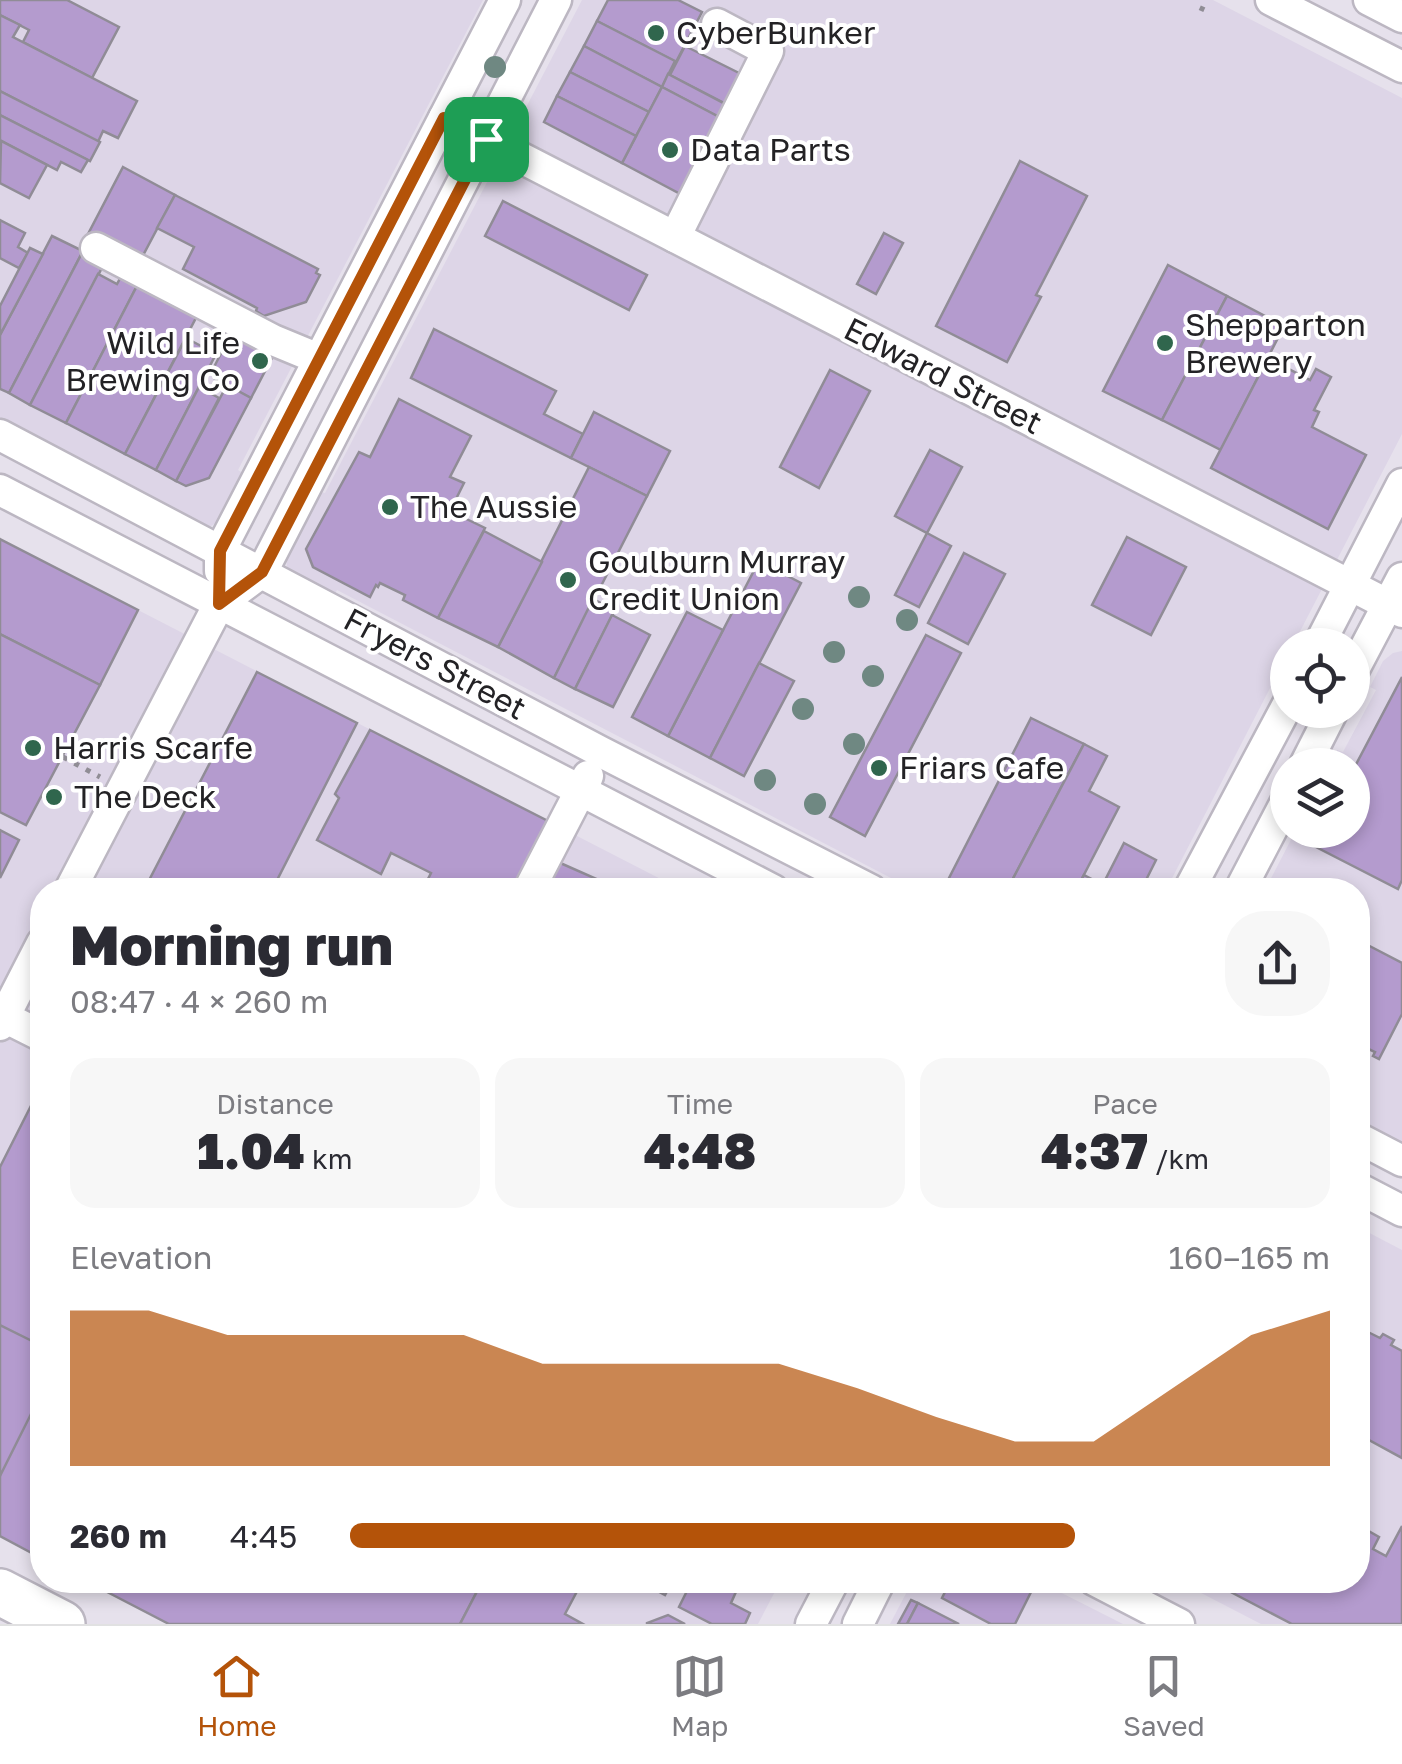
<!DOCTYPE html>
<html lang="en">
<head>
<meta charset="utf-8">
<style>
  :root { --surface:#fff; --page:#f7f7f7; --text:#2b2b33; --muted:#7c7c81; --line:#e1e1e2; --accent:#b45309 }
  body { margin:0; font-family:"Golos Text",sans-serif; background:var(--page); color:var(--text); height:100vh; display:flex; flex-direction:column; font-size:38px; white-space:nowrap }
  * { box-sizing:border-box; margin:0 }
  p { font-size:32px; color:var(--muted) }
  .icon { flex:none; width:55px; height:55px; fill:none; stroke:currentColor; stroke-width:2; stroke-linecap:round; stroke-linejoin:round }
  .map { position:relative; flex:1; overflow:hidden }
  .side { position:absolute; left:30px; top:878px; width:1340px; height:715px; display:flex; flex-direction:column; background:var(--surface); border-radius:40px; box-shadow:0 5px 15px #0003 }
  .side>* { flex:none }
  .fabs { position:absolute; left:1270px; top:628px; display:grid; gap:20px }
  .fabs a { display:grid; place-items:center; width:100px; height:100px; border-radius:50%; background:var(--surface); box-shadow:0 5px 15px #0003; font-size:50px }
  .pin { position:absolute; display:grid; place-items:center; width:85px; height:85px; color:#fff; margin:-42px; border-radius:20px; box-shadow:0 5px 15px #0006 }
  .round { display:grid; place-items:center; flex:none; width:105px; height:105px; border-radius:40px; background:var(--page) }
  .headline { display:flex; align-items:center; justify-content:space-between; height:170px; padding:0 40px }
  h1 { font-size:55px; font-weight:800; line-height:75px }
  .metrics { display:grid; grid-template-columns:repeat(3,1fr); gap:15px; height:170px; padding:10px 40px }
  .metrics div { display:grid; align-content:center; border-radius:25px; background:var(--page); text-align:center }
  .metrics b { font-size:50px; font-weight:800 }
  .metrics small { font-size:28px; font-weight:400 }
  .metrics p { font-size:28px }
  .chart { height:280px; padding:20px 40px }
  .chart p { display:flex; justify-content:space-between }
  .chart svg { width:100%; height:180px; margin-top:10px; fill:var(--accent); opacity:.7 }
  ul { padding:0 40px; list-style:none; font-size:32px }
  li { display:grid; grid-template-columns:160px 120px 1fr; align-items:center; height:75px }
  li i { height:25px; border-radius:12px; background:var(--accent) }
  .dock { display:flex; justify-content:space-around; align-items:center; height:140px; border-top:2px solid var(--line); background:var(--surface); font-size:28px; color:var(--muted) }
  .dock a { display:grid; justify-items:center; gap:5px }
  .dock .on { color:var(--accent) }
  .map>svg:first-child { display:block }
  .built { fill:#ddd5e7 }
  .building { fill:#b49bce; stroke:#908c96; stroke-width:2.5 }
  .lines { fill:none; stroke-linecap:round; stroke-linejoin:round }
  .minor-casing { stroke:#bcb7c2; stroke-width:35 }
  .highway-casing { stroke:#bcb7c2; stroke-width:50 }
  .path { stroke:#908d95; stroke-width:5; stroke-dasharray:5 8; stroke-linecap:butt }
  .minor { stroke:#fff; stroke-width:30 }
  .highway { stroke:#fff; stroke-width:45 }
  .tree { fill:#6f8882 }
  .route-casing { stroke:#fff; stroke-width:20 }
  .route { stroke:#b45309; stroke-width:12 }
  .poi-dot { fill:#30664d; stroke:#fff; stroke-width:4 }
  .labels { text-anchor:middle; stroke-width:8; stroke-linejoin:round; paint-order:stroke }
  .poi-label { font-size:32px; fill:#232225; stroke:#fff; text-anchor:start }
  .street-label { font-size:32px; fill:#232225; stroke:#fff }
</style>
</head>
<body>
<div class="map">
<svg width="1402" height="1624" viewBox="0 0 1402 1624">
  <rect width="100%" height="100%" fill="#e6e1ec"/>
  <!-- built -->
  <g class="built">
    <polygon points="0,0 483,0 238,470 246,475 224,518 211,526 204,528 162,513 166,504 0,418"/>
    <polygon points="582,0 1213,0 1402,98 1402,434 1293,645 1288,645 1287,655 1166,890 914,890 337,590 331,600 287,570 286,550 316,491 325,493"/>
    <polygon points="0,539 682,890 42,890 42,1558 0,1536"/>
    <polygon points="1402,651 1402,1143 1358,1120 1358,890 1265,890 1296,830 1352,830 1352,765 1330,765 1337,750 1343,752 1376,690 1370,687 1383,661 1393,653"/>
    <polygon points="1358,1227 1402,1250 1402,1624 1261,1624 1176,1580 1358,1580"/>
    <polygon points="84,1580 781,1580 758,1624 169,1624"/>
    <polygon points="913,1580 1036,1580 1123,1624 890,1624"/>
  </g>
  <!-- building -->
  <g class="building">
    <polygon points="0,0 67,0 119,27 92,78 23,42 29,30 0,15"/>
    <polygon points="608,0 678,0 702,12 676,62 597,21"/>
    <polygon points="0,15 20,25 13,37 137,101 118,138 103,131 98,142 0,91"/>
    <polygon points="597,21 675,61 662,87 584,46"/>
    <polygon points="584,46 662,87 649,112 570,72"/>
    <polygon points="685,46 747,77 732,107 670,75"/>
    <polygon points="570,72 649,112 636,136 557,96"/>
    <polygon points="668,74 725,104 719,117 662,87"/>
    <polygon points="662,87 721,118 686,197 622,163"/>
    <polygon points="0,91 100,142 90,161 0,115"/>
    <polygon points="557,96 636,136 622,163 544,122"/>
    <polygon points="0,115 88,160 81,172 61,162 57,170 0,140"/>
    <polygon points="1,141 47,165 29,198 0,183"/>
    <polygon points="1020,161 1087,196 1036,295 1041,297 1007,362 936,326"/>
    <polygon points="123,167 175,195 139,263 87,236"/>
    <polygon points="175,195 318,269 316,273 320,275 306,302 264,316 256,311 257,308 183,269 194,247 157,228"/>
    <polygon points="503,201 647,275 629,310 485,236"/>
    <polygon points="0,220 25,233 18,247 28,253 19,268 0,258"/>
    <polygon points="884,233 903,243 876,294 857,284"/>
    <polygon points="52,236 83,251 9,393 0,389 0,335"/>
    <polygon points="30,248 43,254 0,335 0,306"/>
    <polygon points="83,251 105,262 30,405 9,393"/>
    <polygon points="1168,265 1227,296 1162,420 1103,391"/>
    <polygon points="123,273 139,282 66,423 30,405 98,274 117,284"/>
    <polygon points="139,282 199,312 125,454 66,423"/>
    <polygon points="1227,296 1284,326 1221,450 1162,420"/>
    <polygon points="434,329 556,391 544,414 583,434 571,458 411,378"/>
    <polygon points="233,330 275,352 251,398 215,379 219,369 214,367"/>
    <polygon points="186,338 216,354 156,470 125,454"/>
    <polygon points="1268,358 1310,380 1316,369 1331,377 1314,410 1319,412 1312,427 1366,455 1328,529 1211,468"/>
    <polygon points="830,370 870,391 819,488 780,467"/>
    <polygon points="227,385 251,398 209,478 186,486 176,481"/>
    <polygon points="199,387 219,398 176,481 156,470"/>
    <polygon points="399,399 471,436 450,477 464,483 450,511 485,528 438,618 403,600 405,595 380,583 378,587 376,585 370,597 313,567 306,549 359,452 370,457"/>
    <polygon points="594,412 670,451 647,496 571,458"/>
    <polygon points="930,450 962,467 927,533 895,516"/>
    <polygon points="589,467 647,496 554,678 498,647"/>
    <polygon points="484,531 542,562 498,647 438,618"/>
    <polygon points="927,533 951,546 919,607 895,595"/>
    <polygon points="1127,537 1186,567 1151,635 1092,605"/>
    <polygon points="0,539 138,610 100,685 0,634"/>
    <polygon points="964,553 1005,574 968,644 928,623"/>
    <polygon points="759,561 801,583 710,758 668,736"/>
    <polygon points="593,599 615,610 575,689 554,678"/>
    <polygon points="687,612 723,630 668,736 632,717"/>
    <polygon points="612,615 650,635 613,707 575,689"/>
    <polygon points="0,634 100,685 26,825 0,812"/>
    <polygon points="926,635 961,653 865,836 830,817"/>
    <polygon points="759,663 794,681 744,776 710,758"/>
    <polygon points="257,672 357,723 272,890 144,890"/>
    <polygon points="1402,677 1402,880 1398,889 1314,846 1322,830 1352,830 1352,772"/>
    <polygon points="1031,718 1084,744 1007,890 967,890 948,880"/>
    <polygon points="370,730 548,821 512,890 446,890 427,881 431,873 391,853 381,874 317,840 339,798 335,794"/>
    <polygon points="1084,744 1107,756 1089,791 1119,807 1076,890 1007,890"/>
    <polygon points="0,830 19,840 0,878"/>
    <polygon points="1124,843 1156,860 1141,890 1100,890"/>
    <polygon points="558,862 599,880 594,890 544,890"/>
    <polygon points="1084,875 1103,885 1100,890 1076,890"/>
    <polygon points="1358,940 1402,963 1402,1014 1379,1059 1373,1056 1375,1052 1358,1044"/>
    <polygon points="42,1084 42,1555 41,1558 0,1536 0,1167"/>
    <polygon points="0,1325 42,1346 42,1392 0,1476"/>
    <polygon points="1368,1332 1380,1338 1383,1334 1394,1340 1391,1345 1402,1351 1402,1458 1358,1434 1358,1351"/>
    <polygon points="1402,1526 1402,1624 1292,1624 1227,1590 1232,1580 1358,1580 1358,1543 1365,1529 1379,1537 1373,1549 1386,1556"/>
    <polygon points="84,1580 483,1580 460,1624 169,1624"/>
    <polygon points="483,1580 583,1580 565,1614 583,1624 460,1624"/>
    <polygon points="656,1580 736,1580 739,1585 731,1603 750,1613 745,1624 712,1624 679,1607 690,1585 680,1581 676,1586 671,1584 665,1595 652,1588"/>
    <polygon points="951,1580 1014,1580 1013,1583 1031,1592 1015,1624 991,1624 942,1598"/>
    <polygon points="911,1600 918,1603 907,1624 898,1624"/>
    <polygon points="918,1603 959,1624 907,1624"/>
    <polygon points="668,1615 685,1624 647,1624 647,1623"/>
  </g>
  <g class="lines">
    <defs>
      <g id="minor">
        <polyline points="1271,0 1402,67"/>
        <polyline points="1369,0 1402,17"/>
        <polyline points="444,118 1402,612"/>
        <polyline points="675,237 768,51 717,24"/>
        <polyline points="96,248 273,340 319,359"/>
        <polyline points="0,435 601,752 871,890"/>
        <polyline points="0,490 773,890"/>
        <polyline points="220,571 220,551 505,0"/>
        <polyline points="1319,645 1402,484"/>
        <polyline points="1352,673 1402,578"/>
        <polyline points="1305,765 1333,710"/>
        <polyline points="70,890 219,604 262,572 556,0"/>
        <polyline points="529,890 588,776"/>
        <polyline points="1189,890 1288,704"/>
        <polyline points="1240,890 1288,798"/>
        <polyline points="4,1017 42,1036"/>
        <polyline points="0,1025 42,943"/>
        <polyline points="1358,1138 1402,1161"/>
        <polyline points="1358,1188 1402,1211"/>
        <polyline points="1094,1580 1179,1624"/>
        <polyline points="811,1624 834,1580"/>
        <polyline points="858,1624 880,1580"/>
      </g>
      <polyline id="highway" points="0,1592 62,1624"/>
    </defs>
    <!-- minor casing -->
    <use href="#minor" class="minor-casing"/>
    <!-- highway casing -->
    <use href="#highway" class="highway-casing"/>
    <!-- path -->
    <g class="path">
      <polyline points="1201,11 1206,0"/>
      <polyline points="63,757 100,777"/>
    </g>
    <!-- minor -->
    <use href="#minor" class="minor"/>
    <!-- highway -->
    <use href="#highway" class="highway"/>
  </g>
  <!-- trees -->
  <g class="tree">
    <circle cx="495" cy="67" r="11"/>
    <circle cx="859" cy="597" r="11"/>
    <circle cx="907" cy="620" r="11"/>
    <circle cx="834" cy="652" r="11"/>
    <circle cx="873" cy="676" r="11"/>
    <circle cx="803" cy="709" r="11"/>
    <circle cx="854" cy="744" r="11"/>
    <circle cx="765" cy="780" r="11"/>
    <circle cx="815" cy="804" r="11"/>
  </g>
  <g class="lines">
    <defs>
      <polygon id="route" points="444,118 486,139 262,572 219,604 220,551"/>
    </defs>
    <!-- route casing -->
    <use href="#route" class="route-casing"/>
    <!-- route -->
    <use href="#route" class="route"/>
  </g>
  <!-- markers -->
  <g class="poi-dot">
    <circle cx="656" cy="33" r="10"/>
    <circle cx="670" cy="150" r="10"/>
    <circle cx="1165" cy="343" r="10"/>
    <circle cx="260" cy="361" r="10"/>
    <circle cx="390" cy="507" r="10"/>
    <circle cx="568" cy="580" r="10"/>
    <circle cx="33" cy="748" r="10"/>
    <circle cx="879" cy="768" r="10"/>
    <circle cx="54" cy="797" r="10"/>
  </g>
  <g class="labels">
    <!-- poi labels -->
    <g class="poi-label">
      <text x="676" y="44">CyberBunker</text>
      <text x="690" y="161">Data Parts</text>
      <text x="1185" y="336">Shepparton<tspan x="1185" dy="37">Brewery</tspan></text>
      <text x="240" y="354" text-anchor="end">Wild Life<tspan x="240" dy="37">Brewing Co</tspan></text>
      <text x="410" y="518">The Aussie</text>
      <text x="588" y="573">Goulburn Murray<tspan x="588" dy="37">Credit Union</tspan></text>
      <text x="53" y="759">Harris Scarfe</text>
      <text x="899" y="779">Friars Cafe</text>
      <text x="74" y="808">The Deck</text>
    </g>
    <!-- street labels -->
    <g class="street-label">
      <text transform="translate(943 376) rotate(27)" y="11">Edward Street</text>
      <text transform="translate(435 664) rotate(28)" y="11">Fryers Street</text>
    </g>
  </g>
</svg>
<div class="fabs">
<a><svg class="icon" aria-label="locate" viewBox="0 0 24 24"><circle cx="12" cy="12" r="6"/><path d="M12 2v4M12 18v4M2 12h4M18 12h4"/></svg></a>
<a><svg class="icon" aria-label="layers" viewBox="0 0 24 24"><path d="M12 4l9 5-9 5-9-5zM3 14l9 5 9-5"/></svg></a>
</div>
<div class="pin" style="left:486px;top:139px;background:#1e9e55"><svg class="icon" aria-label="arrive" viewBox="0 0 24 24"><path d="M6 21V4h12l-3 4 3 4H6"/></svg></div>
<section class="side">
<div class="headline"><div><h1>Morning run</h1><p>08:47 · 4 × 260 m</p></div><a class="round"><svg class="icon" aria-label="share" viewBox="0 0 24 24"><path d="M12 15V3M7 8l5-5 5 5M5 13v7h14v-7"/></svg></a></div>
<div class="metrics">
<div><p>Distance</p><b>1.04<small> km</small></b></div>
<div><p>Time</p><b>4:48</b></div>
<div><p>Pace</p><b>4:37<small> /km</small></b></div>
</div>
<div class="chart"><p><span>Elevation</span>160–165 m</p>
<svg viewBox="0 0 160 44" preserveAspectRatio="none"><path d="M0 44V6L10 6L20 12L30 12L40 12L50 12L60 19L70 19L80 19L90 19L100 25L110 32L120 38L130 38L140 25L150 12L160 6V44z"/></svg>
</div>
<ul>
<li><b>260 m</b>4:45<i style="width:74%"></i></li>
</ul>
</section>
</div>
<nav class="dock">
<a class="on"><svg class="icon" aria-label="home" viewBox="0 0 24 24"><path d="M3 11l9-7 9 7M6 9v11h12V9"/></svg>Home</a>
<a><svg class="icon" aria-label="map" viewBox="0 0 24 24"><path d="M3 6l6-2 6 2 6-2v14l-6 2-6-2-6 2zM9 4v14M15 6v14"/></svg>Map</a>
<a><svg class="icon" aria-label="saved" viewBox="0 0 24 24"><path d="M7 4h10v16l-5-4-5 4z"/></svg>Saved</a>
</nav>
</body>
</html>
